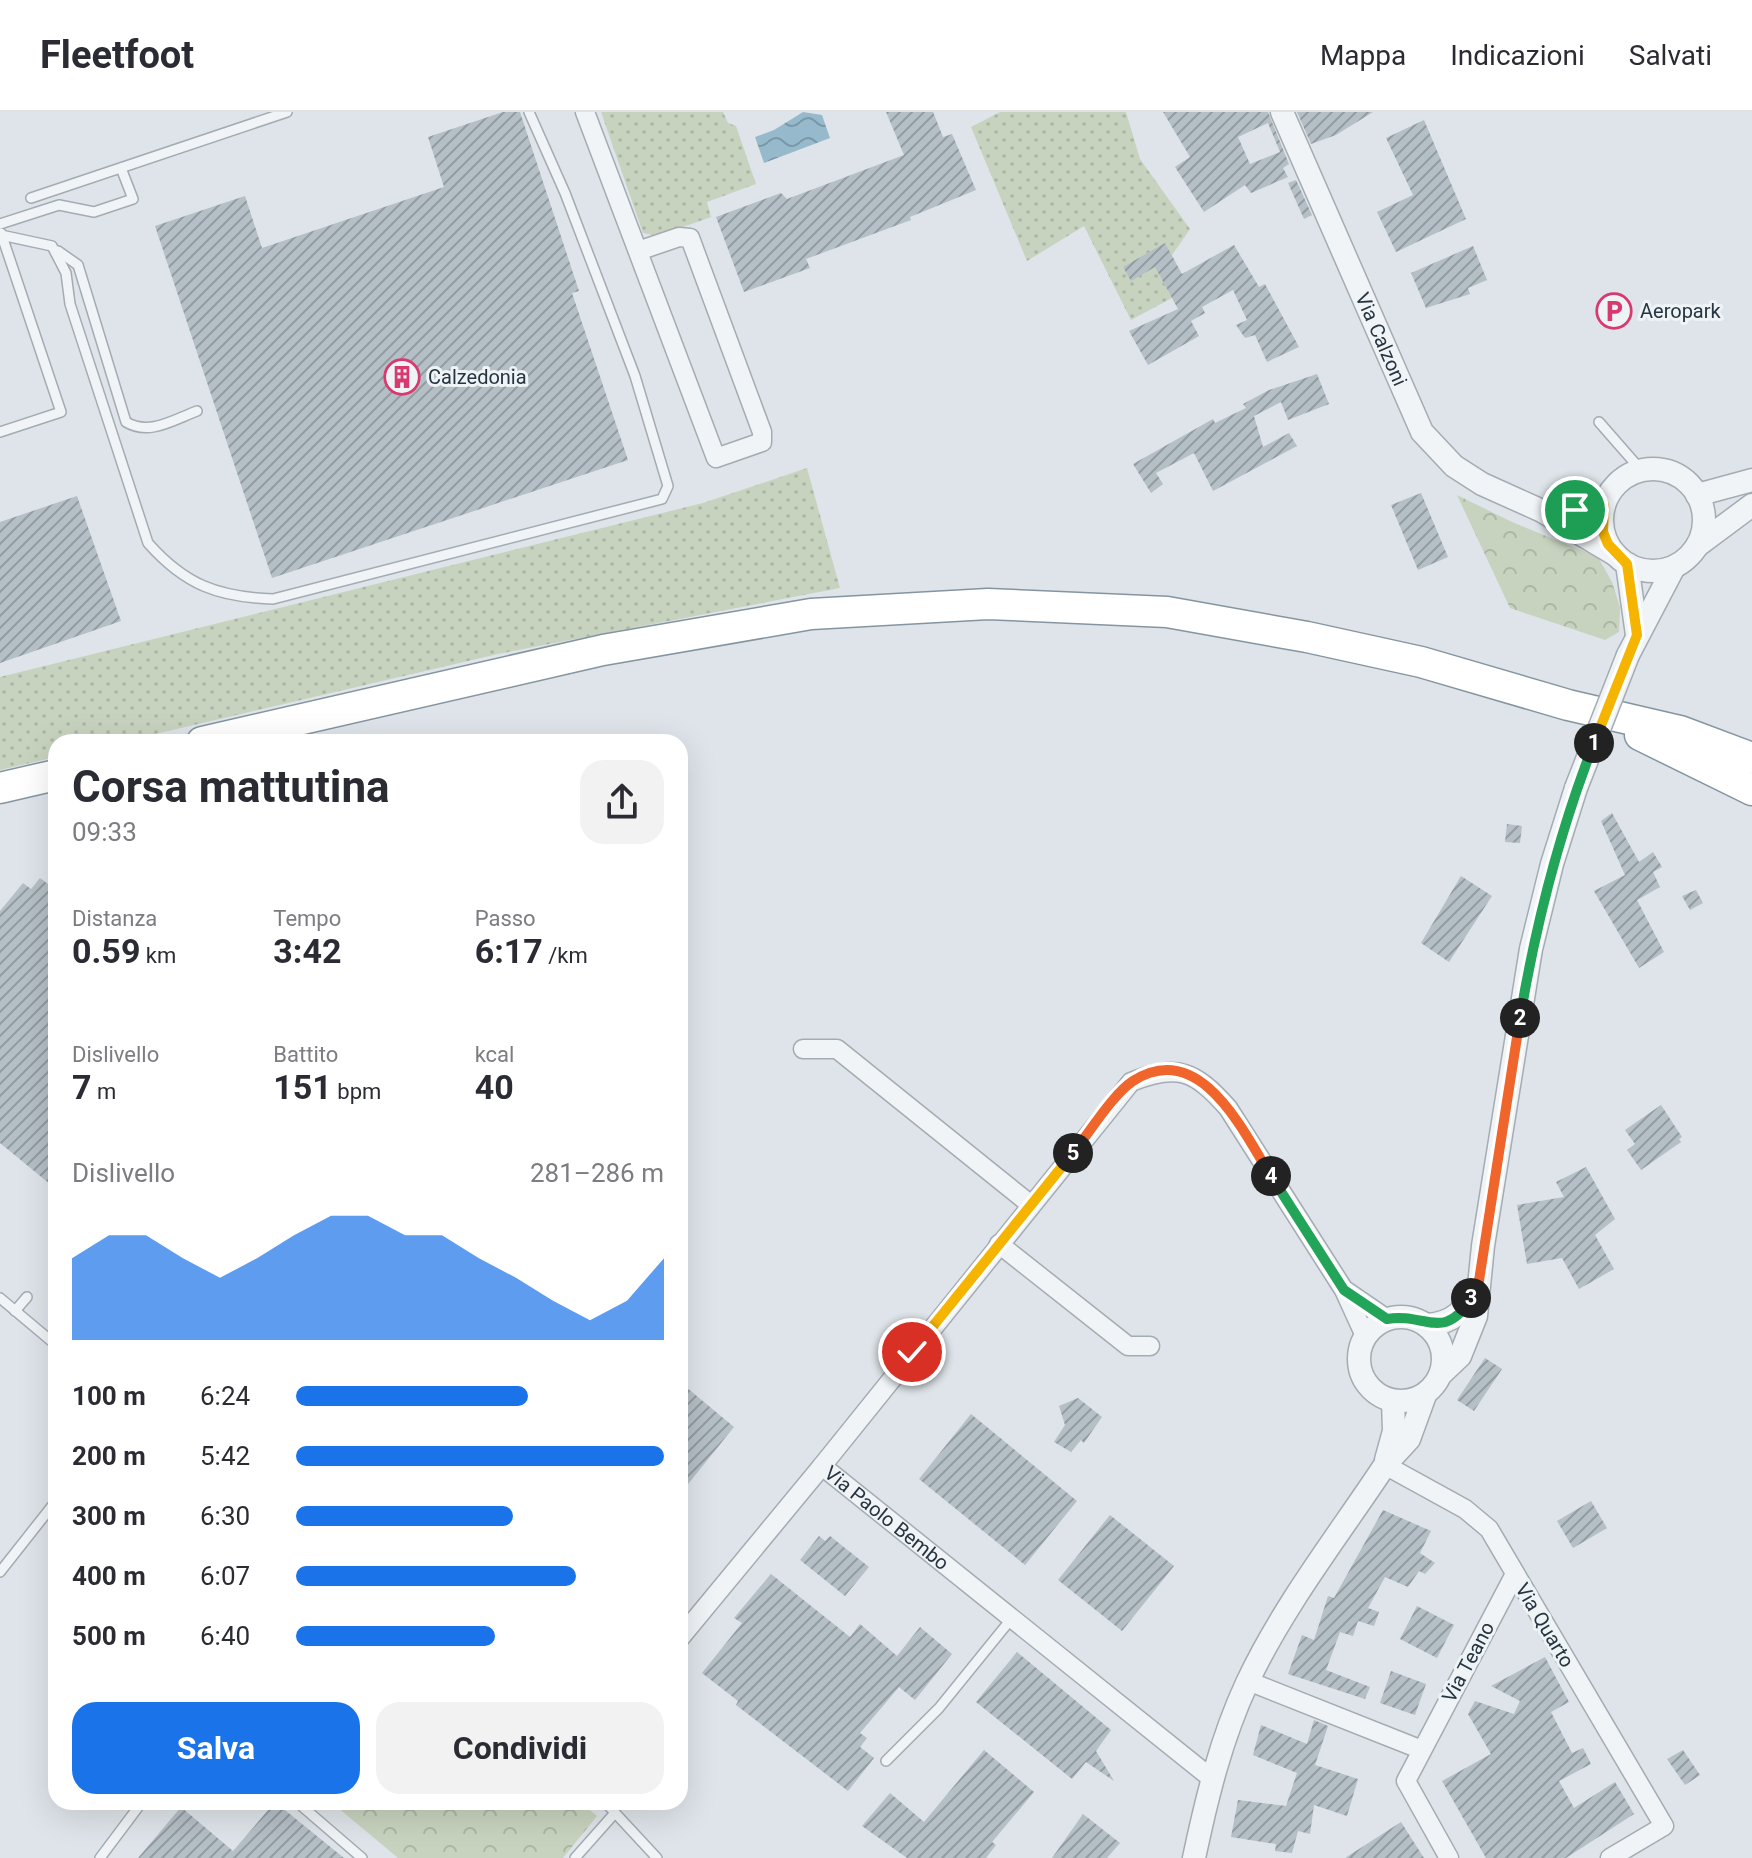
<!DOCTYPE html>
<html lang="it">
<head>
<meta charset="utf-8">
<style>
  :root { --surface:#fff; --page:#f2f2f3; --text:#2b2b33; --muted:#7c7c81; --line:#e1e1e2; --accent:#1a73e8 }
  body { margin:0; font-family:Roboto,sans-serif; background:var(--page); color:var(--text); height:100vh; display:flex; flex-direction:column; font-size:30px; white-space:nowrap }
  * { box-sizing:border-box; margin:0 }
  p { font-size:26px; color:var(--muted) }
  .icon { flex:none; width:44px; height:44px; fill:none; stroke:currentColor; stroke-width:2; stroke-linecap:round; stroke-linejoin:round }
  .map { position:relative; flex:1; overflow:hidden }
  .side { position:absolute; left:48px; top:622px; width:640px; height:1076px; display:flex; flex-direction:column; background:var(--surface); border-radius:24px; box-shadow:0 8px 32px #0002 }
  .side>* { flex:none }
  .pin { position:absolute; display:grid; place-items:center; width:68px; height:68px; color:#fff; margin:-34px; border:4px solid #fff; border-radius:50%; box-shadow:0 2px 8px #0007 }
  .km { position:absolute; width:40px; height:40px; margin:-20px; border-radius:50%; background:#222; color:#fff; font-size:22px; line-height:40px; text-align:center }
  .round { display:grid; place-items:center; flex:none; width:84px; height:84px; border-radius:24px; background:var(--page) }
  .head { display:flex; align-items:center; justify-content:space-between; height:136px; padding:0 24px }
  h1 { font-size:44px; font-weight:700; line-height:60px }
  .stats { display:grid; grid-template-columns:repeat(3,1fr); gap:12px; height:136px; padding:8px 24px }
  .stats div { display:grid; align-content:center }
  .stats b { font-size:34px; font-weight:700 }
  .stats small { font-size:22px; font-weight:400 }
  .stats p { font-size:22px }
  .chart { height:224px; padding:16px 24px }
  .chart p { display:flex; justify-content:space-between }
  .chart svg { width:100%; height:144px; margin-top:8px; fill:var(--accent); opacity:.7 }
  .button { display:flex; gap:16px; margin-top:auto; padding:16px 24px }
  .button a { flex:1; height:92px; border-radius:24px; background:var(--accent); color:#fff; font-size:32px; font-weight:700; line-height:92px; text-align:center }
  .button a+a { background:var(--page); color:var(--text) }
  ul { padding:0 24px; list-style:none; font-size:26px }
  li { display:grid; grid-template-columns:128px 96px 1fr; align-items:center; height:60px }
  li i { height:20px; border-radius:10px; background:var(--accent) }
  header { display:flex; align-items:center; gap:48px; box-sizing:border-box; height:112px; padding:0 40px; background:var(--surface); border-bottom:2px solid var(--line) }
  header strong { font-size:38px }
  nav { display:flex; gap:44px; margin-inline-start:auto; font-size:28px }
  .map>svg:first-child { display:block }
  .grass { fill:url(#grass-dots) }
  .park { fill:url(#park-crowns) }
  .water { fill:url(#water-waves) }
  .building { fill:url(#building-hatch); fill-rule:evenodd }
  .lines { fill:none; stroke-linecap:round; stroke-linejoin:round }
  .service-casing { stroke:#a3acb3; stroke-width:12 }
  .minor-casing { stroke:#a3acb3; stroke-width:21 }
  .tertiary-casing { stroke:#a3acb3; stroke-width:25 }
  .trunk-casing { stroke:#8495a1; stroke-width:33 }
  .service { stroke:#f1f4f7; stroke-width:9 }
  .minor { stroke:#f1f4f7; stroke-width:18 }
  .tertiary { stroke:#f1f4f7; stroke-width:22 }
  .trunk { stroke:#fff; stroke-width:30 }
  .tertiary-bridge-casing { stroke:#a3acb3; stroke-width:25; stroke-linecap:butt }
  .tertiary-bridge { stroke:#f1f4f7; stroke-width:22 }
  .split-1-casing { stroke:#fff; stroke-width:16 }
  .split-2-casing { stroke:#fff; stroke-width:16 }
  .split-3-casing { stroke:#fff; stroke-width:16 }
  .split-4-casing { stroke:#fff; stroke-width:16 }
  .split-5-casing { stroke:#fff; stroke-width:16 }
  .split-6-casing { stroke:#fff; stroke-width:16 }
  .split-1 { stroke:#f5b400; stroke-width:10 }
  .split-2 { stroke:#22a559; stroke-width:10 }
  .split-3 { stroke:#f0652b; stroke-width:10 }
  .split-4 { stroke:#22a559; stroke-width:10 }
  .split-5 { stroke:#f0652b; stroke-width:10 }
  .split-6 { stroke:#f5b400; stroke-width:10 }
  .labels { text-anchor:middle; stroke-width:6; stroke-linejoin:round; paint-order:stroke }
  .poi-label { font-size:20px; fill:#263541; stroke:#eef3f6; text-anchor:start }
  .street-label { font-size:20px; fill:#263541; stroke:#eef3f6 }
</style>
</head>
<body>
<header>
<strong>Fleetfoot</strong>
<nav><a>Mappa</a><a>Indicazioni</a><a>Salvati</a></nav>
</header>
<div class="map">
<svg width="1752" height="1746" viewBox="0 0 1752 1746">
  <defs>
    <pattern id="grass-dots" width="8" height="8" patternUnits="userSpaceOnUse" patternTransform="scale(2)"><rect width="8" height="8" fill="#c8d3bf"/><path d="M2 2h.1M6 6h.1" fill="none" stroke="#acb6a5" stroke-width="1.8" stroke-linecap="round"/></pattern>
    <pattern id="park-crowns" width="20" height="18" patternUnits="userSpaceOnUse" patternTransform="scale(2)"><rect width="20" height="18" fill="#c8d3bf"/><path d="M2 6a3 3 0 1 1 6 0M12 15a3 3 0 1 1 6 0" fill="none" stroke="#acb6a5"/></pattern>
    <pattern id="water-waves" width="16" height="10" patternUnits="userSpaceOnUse" patternTransform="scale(2)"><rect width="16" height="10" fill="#96bacc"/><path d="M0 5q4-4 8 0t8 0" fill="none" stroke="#7a98a7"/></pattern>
    <pattern id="building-hatch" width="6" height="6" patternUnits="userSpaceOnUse" patternTransform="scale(2)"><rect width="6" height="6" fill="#b5bfc6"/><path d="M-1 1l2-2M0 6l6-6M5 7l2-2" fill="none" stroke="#939ca2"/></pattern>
  </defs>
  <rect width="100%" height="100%" fill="#dee4e9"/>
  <!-- grass -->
  <g class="grass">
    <polygon points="601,0 723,0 728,11 736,14 756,72 707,90 711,105 658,124 643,121"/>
    <polygon points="1000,0 1126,0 1140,47 1190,117 1159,162 1172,186 1131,208 1084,114 1027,149 971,15"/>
    <polygon points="807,356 840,476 498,542 121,630 56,630 56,645 0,658 0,565 703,391"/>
  </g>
  <!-- park -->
  <g class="park">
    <polygon points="1457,383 1512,410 1598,445 1612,470 1620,495 1619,520 1605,528 1510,496"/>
    <polygon points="331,1690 580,1690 597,1704 563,1746 398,1746"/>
  </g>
  <!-- water -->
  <polygon class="water" points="803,0 822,3 830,26 764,51 755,25 774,18"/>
  <!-- building -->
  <g class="building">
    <polygon points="503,0 520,0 579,179 572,181 628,348 272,466 155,114 245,84 262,136 444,75 428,25"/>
    <polygon points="886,0 933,0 943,25 952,22 976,78 910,105 911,108 806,147 810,156 744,180 716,105 781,81 787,87 904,43"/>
    <path d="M 1163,0 L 1268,0 L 1289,52 L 1283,56 L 1288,65 L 1251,81 L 1245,73 L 1204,100 L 1175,55 L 1190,45 ZM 1268,11 L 1280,40 L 1250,52 L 1238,25 Z"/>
    <polygon points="1297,0 1373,0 1336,23 1311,32"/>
    <polygon points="1424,8 1466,107 1396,140 1377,100 1413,83 1386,26"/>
    <polygon points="1296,68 1312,103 1304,107 1288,71"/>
    <polygon points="1165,131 1182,162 1234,133 1259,175 1265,172 1299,235 1267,250 1255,223 1245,226 1236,213 1247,208 1233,178 1202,195 1205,201 1191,209 1199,224 1148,253 1129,219 1178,197 1155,155 1131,169 1123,155"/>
    <polygon points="1473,134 1487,168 1468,176 1470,182 1426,196 1411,161"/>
    <polygon points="1317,262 1329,292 1288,308 1281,290 1254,304 1263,335 1289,321 1297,334 1213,379 1194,341 1156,361 1163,372 1151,381 1133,352 1213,307 1215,311 1246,296 1243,292 1269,278"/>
    <polygon points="1421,381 1448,445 1418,458 1391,393"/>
    <polygon points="77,384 121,509 0,551 0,410"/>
    <polygon points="1612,701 1639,750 1653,740 1662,755 1653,760 1660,775 1637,788 1664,840 1639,856 1594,779 1625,763 1601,709"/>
    <polygon points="1507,712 1522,714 1520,731 1505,730"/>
    <polygon points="1461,764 1492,784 1449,850 1421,831"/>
    <polygon points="40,766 56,778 56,1077 0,1031 0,799 23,771 31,777"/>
    <polygon points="1696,778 1703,791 1690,798 1682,784"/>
    <polygon points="1661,993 1682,1025 1679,1027 1681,1030 1641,1058 1627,1038 1635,1032 1625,1018"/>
    <polygon points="1586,1055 1615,1107 1595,1123 1614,1157 1579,1177 1562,1146 1527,1152 1517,1093 1564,1085 1556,1070"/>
    <polygon points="1485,1246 1502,1257 1474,1299 1457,1288"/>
    <polygon points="680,1270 734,1315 680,1382"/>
    <polygon points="1078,1286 1102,1305 1084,1331 1081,1328 1071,1340 1054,1330 1065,1313 1059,1294"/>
    <polygon points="971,1302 1077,1389 1025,1453 919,1367"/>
    <polygon points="1591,1389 1607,1416 1573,1436 1557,1409"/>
    <polygon points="1383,1398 1431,1419 1420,1441 1435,1451 1425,1462 1419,1459 1408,1475 1385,1465 1368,1496 1379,1500 1374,1514 1358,1509 1353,1524 1340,1520 1326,1558 1370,1575 1365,1587 1288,1562 1302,1523 1314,1528 1328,1484 1334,1486"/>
    <polygon points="1110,1403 1174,1454 1122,1519 1058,1468"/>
    <polygon points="819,1424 825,1429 830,1424 869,1455 845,1484 800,1448"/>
    <polygon points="771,1462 850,1525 860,1512 897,1544 920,1515 952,1542 915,1588 899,1575 860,1621 867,1626 860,1635 874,1646 848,1679 736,1593 738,1589 702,1561 742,1511 734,1506"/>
    <polygon points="1417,1494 1454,1513 1437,1546 1400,1527"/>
    <polygon points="1017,1540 1111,1618 1096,1639 1114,1669 1086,1650 1072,1667 976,1590"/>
    <polygon points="1545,1545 1569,1590 1551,1600 1572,1641 1583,1636 1591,1652 1559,1669 1574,1696 1615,1670 1634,1702 1566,1746 1486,1746 1442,1669 1491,1642 1468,1602 1475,1589 1514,1602 1520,1589 1491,1574"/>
    <polygon points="1391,1559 1426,1572 1415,1603 1380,1591"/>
    <polygon points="1314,1608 1328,1614 1315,1653 1358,1667 1347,1704 1314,1693 1310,1722 1298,1719 1292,1741 1275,1739 1276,1732 1231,1725 1238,1688 1286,1694 1297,1661 1253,1643 1261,1613 1307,1632"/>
    <polygon points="984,1638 1034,1680 992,1730 996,1733 986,1746 907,1746 862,1714 890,1681 924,1710"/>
    <polygon points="1683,1638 1700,1663 1685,1673 1667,1647"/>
    <polygon points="275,1690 344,1746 138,1746 181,1695 233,1739"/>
    <polygon points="1083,1702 1120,1731 1107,1746 1052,1746"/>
    <polygon points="1401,1710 1424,1746 1345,1746"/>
  </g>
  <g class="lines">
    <defs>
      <g id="service">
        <polyline points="31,86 287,0"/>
        <polyline points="0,112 59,93 94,100 133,87 121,56"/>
        <path d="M 1,123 L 52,134 L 66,161 L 70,192 L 148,431 C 185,473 218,485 273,487 L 662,387 L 668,374 L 635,264 L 565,81 L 529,0"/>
        <path d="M 58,139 L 78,153 L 126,310 C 149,324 173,308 197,299"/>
        <polyline points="1599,310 1641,358"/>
        <polyline points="0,320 61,300 1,121"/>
        <polyline points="0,1186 56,1233"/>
        <polyline points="15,1199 27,1185"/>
        <polyline points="0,1460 56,1389"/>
        <polyline points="886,1649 939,1596 1012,1506"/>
        <polyline points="297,1690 362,1746"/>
        <polyline points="605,1690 657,1746"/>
        <polyline points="100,1746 142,1690"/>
        <polyline points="575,1746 614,1702"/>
      </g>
      <g id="minor">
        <polyline points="585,0 716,346 762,330 762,320 690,126 679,125 638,139"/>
        <polyline points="803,937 837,937 1031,1093"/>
        <polyline points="999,1132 1128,1234 1150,1234"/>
        <polyline points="1346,1179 1387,1207"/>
        <polyline points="1385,1353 1465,1397 1489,1417 1664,1714 1610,1746"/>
        <path d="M 822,1354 L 1131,970 C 1178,951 1195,959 1228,996 L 1344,1178 L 1365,1224"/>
        <path id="s1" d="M 680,1526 L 822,1354 L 1211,1666"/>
        <polyline points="1248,1569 1422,1638"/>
        <polyline points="1449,1746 1406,1669 1515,1462"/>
      </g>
      <g id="tertiary">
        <path id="s2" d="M 1282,0 L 1422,320 L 1454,354 L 1482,372 L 1542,399 L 1616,443"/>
        <circle cx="1653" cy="408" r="51"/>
        <polyline points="1697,383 1752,368"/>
        <polyline points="1543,399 1604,393"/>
        <polyline points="1697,434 1752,393"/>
        <polyline points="1627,452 1637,523"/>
        <polyline points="1628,543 1674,455"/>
        <circle cx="1401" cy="1247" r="42"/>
        <path d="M 1427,1213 C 1455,1211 1464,1198 1477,1176"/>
        <polyline points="1440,1263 1460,1244 1476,1204 1483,1134 1531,837 1552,752 1576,676"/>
        <polyline points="1386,1348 1394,1319 1393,1289"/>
        <path d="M 1194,1746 C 1207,1685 1221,1627 1247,1571 C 1283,1494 1338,1424 1385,1353 L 1409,1327 L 1425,1283"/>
      </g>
      <g id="trunk">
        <polyline points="1640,623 1752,678"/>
        <polyline points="202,630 603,538 811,502 988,492 1167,500 1307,525 1421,550 1568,593 1680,619 1752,646"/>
        <polyline points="0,676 56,663"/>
      </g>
    </defs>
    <!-- service casing -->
    <use href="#service" class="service-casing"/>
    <!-- minor casing -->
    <use href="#minor" class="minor-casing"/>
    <!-- tertiary casing -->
    <use href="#tertiary" class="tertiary-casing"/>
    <!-- trunk casing -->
    <use href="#trunk" class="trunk-casing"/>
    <!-- service -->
    <use href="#service" class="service"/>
    <!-- minor -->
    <use href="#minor" class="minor"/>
    <!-- tertiary -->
    <use href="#tertiary" class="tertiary"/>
    <!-- trunk -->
    <use href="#trunk" class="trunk"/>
    <defs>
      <polyline id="tertiary-bridge" points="1576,676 1628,543"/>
    </defs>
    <!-- tertiary-bridge casing -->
    <use href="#tertiary-bridge" class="tertiary-bridge-casing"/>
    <!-- tertiary-bridge -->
    <use href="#tertiary-bridge" class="tertiary-bridge"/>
  </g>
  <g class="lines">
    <defs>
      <polyline id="split-1" points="1575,398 1604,393 1603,420 1608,432 1627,452 1637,523 1594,631"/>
      <path id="split-2" d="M 1520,906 C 1536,811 1559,721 1594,631"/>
      <polyline id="split-3" points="1471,1186 1478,1175 1520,906"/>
      <path id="split-4" d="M 1271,1064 L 1344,1178 L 1387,1207 C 1425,1200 1444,1231 1471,1186"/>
      <path id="split-5" d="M 1073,1041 C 1089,1021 1113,982 1133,969 C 1200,926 1243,1019 1271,1064"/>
      <polyline id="split-6" points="912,1240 1073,1041"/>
    </defs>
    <!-- split-1 casing -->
    <use href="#split-1" class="split-1-casing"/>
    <!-- split-2 casing -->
    <use href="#split-2" class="split-2-casing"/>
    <!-- split-3 casing -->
    <use href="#split-3" class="split-3-casing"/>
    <!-- split-4 casing -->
    <use href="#split-4" class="split-4-casing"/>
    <!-- split-5 casing -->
    <use href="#split-5" class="split-5-casing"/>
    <!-- split-6 casing -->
    <use href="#split-6" class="split-6-casing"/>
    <!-- split-1 -->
    <use href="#split-1" class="split-1"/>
    <!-- split-2 -->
    <use href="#split-2" class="split-2"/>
    <!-- split-3 -->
    <use href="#split-3" class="split-3"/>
    <!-- split-4 -->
    <use href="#split-4" class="split-4"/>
    <!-- split-5 -->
    <use href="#split-5" class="split-5"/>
    <!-- split-6 -->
    <use href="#split-6" class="split-6"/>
  </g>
  <!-- icons -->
  <defs>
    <symbol id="parking-ring" viewBox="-11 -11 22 22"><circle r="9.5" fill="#eef3f6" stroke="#d8396e" stroke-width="1.5"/><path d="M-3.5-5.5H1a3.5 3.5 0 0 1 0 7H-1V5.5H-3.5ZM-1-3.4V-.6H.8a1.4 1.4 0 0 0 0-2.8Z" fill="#d8396e"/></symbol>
    <symbol id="building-ring" viewBox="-11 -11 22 22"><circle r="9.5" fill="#eef3f6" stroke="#d8396e" stroke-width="1.5"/><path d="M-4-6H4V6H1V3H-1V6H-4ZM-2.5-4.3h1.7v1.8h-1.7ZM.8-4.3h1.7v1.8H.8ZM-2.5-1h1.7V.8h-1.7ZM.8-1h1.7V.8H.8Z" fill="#d8396e"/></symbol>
  </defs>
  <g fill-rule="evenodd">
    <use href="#parking-ring" x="1594" y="179" width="40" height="40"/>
    <use href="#building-ring" x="382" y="245" width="40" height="40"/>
  </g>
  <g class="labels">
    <!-- poi labels -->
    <g class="poi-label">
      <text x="1640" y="206">Aeropark</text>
      <text x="428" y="272">Calzedonia</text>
    </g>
    <!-- street labels -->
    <g class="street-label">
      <text dy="7" stroke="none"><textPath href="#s2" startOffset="248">Via Calzoni</textPath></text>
      <text dy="7" stroke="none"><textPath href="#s1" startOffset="306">Via Paolo Bembo</textPath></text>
      <text transform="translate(1545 1513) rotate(59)" y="7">Via Quarto</text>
      <text transform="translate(1468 1550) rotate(-62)" y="7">Via Teano</text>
    </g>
  </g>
</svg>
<div class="pin" style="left:1575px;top:398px;background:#1e9e55"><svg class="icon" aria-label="arrive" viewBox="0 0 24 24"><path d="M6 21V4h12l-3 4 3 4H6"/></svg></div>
<div class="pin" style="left:912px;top:1240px;background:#d93025"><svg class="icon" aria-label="check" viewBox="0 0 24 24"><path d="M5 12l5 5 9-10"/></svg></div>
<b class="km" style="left:1594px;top:631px">1</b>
<b class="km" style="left:1520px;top:906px">2</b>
<b class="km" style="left:1471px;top:1186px">3</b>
<b class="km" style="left:1271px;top:1064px">4</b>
<b class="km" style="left:1073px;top:1041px">5</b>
<section class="side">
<div class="head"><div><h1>Corsa mattutina</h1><p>09:33</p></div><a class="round"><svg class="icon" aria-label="share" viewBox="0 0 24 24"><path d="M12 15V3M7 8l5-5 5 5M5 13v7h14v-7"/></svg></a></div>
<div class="stats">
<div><p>Distanza</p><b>0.59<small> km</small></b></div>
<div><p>Tempo</p><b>3:42</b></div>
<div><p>Passo</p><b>6:17<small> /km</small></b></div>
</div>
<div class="stats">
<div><p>Dislivello</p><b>7<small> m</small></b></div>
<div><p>Battito</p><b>151<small> bpm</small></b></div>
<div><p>kcal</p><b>40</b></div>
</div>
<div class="chart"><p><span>Dislivello</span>281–286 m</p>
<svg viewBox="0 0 160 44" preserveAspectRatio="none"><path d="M0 44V19L10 12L20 12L30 19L40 25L50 19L60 12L70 6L80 6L90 12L100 12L110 19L120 25L130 32L140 38L150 32L160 19V44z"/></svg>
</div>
<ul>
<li><b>100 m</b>6:24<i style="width:63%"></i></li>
<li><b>200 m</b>5:42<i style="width:100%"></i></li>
<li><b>300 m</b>6:30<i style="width:59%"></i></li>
<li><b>400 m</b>6:07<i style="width:76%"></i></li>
<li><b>500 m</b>6:40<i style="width:54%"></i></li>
</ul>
<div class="button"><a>Salva</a><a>Condividi</a></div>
</section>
</div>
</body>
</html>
